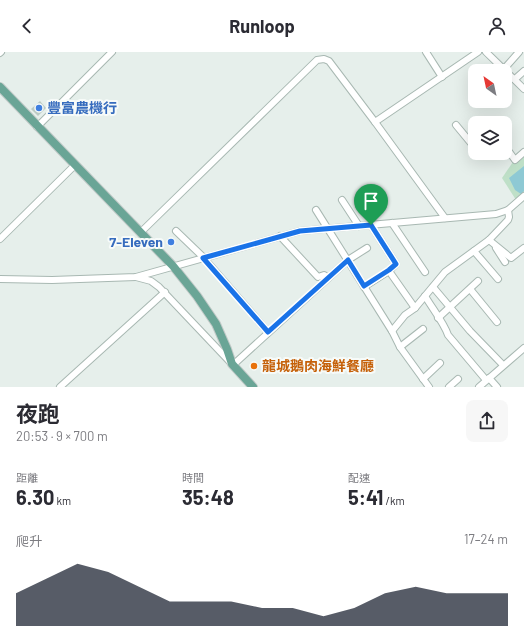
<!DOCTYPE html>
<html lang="zh-TW">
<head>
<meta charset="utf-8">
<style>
  :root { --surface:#fff; --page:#f7f7f7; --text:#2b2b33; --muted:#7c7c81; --accent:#111827 }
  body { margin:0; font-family:Barlow,"Noto Sans TC",sans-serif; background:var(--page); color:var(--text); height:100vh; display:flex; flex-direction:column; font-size:15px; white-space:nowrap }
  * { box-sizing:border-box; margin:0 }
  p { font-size:13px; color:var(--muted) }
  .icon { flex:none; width:22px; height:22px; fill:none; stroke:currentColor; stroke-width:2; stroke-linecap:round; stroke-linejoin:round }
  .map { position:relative; height:335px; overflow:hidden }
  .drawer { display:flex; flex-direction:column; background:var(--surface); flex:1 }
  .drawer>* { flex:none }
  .needle { width:26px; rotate:327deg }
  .buttons { position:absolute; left:468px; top:12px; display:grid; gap:8px }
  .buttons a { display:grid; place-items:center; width:44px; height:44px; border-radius:8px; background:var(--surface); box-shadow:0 4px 16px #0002; font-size:20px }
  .pin { position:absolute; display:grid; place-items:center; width:34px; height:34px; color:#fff; margin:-41px -17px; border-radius:50% 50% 50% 0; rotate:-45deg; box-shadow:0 0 4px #0007 }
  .pin .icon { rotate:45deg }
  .round { display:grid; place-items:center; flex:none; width:42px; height:42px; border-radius:8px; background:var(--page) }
  .overview { display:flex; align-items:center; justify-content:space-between; height:68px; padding:0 16px }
  h1 { font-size:22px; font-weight:700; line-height:30px }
  .stats { display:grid; grid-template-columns:repeat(3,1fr); gap:6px; height:68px; padding:4px 16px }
  .stats div { display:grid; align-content:center }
  .stats b { font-size:20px; font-weight:700 }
  .stats small { font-size:11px; font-weight:400 }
  .stats p { font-size:11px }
  .chart { height:112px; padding:8px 16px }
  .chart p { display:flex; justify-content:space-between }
  .chart svg { width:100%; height:72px; margin-top:4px; fill:var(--accent); opacity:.7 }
  header { display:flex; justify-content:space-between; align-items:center; height:52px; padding:0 16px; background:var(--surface); font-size:18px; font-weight:700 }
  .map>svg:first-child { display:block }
  .green { fill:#bfe0c8 }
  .water { fill:#8ec9d4 }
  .building { fill:#bbcac4 }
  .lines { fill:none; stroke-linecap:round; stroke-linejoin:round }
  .minor-casing { stroke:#a8b8b2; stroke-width:8 }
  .major-casing { stroke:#c2cac8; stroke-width:10 }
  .minor { stroke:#fff; stroke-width:6 }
  .major { stroke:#6aa596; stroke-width:8 }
  .route-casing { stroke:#fff; stroke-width:8 }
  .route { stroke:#1a73e8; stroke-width:5 }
  .shop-dot { fill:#3f7fe0; stroke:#f7fbf9; stroke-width:1.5 }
  .food-dot { fill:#e8710a; stroke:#f7fbf9; stroke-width:1.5 }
  .labels { text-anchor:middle; stroke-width:4; stroke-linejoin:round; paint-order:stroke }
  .shop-label { font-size:14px; font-weight:bold; fill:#366cbe; stroke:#f7fbf9; text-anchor:start }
  .food-label { font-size:14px; font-weight:bold; fill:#c56008; stroke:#f7fbf9; text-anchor:start }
</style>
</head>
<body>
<header><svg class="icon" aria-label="back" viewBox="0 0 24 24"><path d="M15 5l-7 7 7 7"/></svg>Runloop<svg class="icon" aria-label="person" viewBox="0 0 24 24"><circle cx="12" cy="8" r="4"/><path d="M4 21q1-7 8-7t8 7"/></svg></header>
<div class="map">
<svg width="524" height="335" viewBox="0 0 524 335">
  <rect width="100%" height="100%" fill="#e6efeb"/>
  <!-- green -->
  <polygon class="green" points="524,101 524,145 518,151 502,126 515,107"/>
  <!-- water -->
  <polygon class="water" points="524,114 524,139 521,142 515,138 509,126"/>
  <!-- building -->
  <polygon class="building" points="40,49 46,56 38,64 31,57"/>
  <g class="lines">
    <defs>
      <g id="minor">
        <polyline points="426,0 442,25"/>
        <polyline points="486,0 524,37"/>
        <polyline points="0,1 1,0"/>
        <polyline points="504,17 519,0"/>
        <polyline points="515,27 524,19"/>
        <polyline points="375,70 445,166"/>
        <polyline points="456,73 475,96"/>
        <polyline points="37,75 112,0"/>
        <polyline points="505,94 515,108 524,100"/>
        <polyline points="480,101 482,101"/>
        <polyline points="342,148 359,174"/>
        <polyline points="316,158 392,279 400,295 429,335"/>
        <polyline points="392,171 425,220"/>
        <polyline points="371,173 396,212 389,219 415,256"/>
        <polyline points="176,179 203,205 268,280"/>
        <polyline points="141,180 317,8 324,7 329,9 375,70 478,0"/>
        <polyline points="280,184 318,225 324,223 328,226"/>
        <polyline points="0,187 74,114"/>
        <polyline points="489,188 511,206 524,196"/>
        <polyline points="496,196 505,210"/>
        <polyline points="474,199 498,227"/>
        <polyline points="136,225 151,229 159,235 231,311"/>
        <polyline points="0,227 52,228 136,225 300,179 496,162 508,158 524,144"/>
        <polyline points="364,235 389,219"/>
        <polyline points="433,235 470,279 503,313"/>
        <polyline points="470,237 497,270"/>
        <path d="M 425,244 C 432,256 444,271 448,283 L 486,328"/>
        <polyline points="438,266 478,229"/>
        <polyline points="392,279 405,263 415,256 445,220 489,188 508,168 509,165 508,158"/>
        <polyline points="400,295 423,277"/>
        <polyline points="233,313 348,208 367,196"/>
        <polyline points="489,326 497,335"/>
        <polyline points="423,327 440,311"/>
        <polyline points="60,335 165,240"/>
        <polyline points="449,335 458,327"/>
        <polyline points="479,335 524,296"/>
      </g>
      <polyline id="major" points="0,35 173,214 197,244 216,272 227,297 232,312 253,335"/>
    </defs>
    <!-- minor casing -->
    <use href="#minor" class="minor-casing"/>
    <!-- major casing -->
    <use href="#major" class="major-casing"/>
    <!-- minor -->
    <use href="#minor" class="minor"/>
    <!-- major -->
    <use href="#major" class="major"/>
  </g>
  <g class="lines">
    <defs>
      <polygon id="route" points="371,173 396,212 389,218 364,234 348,208 268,280 203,206 300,179"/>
    </defs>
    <!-- route casing -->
    <use href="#route" class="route-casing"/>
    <!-- route -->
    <use href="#route" class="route"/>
  </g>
  <!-- markers -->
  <g class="shop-dot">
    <circle cx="39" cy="56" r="4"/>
    <circle cx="171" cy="190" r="4"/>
  </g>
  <circle class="food-dot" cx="254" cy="314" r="4"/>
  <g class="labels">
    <!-- shop labels -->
    <g class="shop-label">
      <text x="47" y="61">豐富農機行</text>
      <text x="163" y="195" text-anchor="end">7-Eleven</text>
    </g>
    <!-- food labels -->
    <g class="food-label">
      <text x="262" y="319">龍城鵝肉海鮮餐廳</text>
    </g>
  </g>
</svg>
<div class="buttons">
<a><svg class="needle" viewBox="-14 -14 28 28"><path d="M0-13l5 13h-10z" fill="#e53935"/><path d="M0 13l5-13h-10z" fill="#7c7c81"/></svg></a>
<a><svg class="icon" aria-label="layers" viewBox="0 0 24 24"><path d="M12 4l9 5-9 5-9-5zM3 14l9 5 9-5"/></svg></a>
</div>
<div class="pin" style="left:371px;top:173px;background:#1e9e55"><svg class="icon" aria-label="arrive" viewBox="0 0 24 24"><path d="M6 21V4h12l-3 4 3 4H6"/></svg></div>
</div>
<section class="drawer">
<div class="overview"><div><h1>夜跑</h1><p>20:53 · 9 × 700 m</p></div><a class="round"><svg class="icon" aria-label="share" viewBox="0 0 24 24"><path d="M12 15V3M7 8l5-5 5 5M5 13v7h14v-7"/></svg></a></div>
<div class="stats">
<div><p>距離</p><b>6.30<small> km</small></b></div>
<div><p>時間</p><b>35:48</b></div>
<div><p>配速</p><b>5:41<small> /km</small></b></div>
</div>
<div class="chart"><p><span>爬升</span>17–24 m</p>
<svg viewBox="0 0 160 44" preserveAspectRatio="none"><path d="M0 44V24L10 15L20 6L30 11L40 20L50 29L60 29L70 29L80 33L90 33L100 38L110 33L120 24L130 20L140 24L150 24L160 24V44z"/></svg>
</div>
</section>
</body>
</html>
